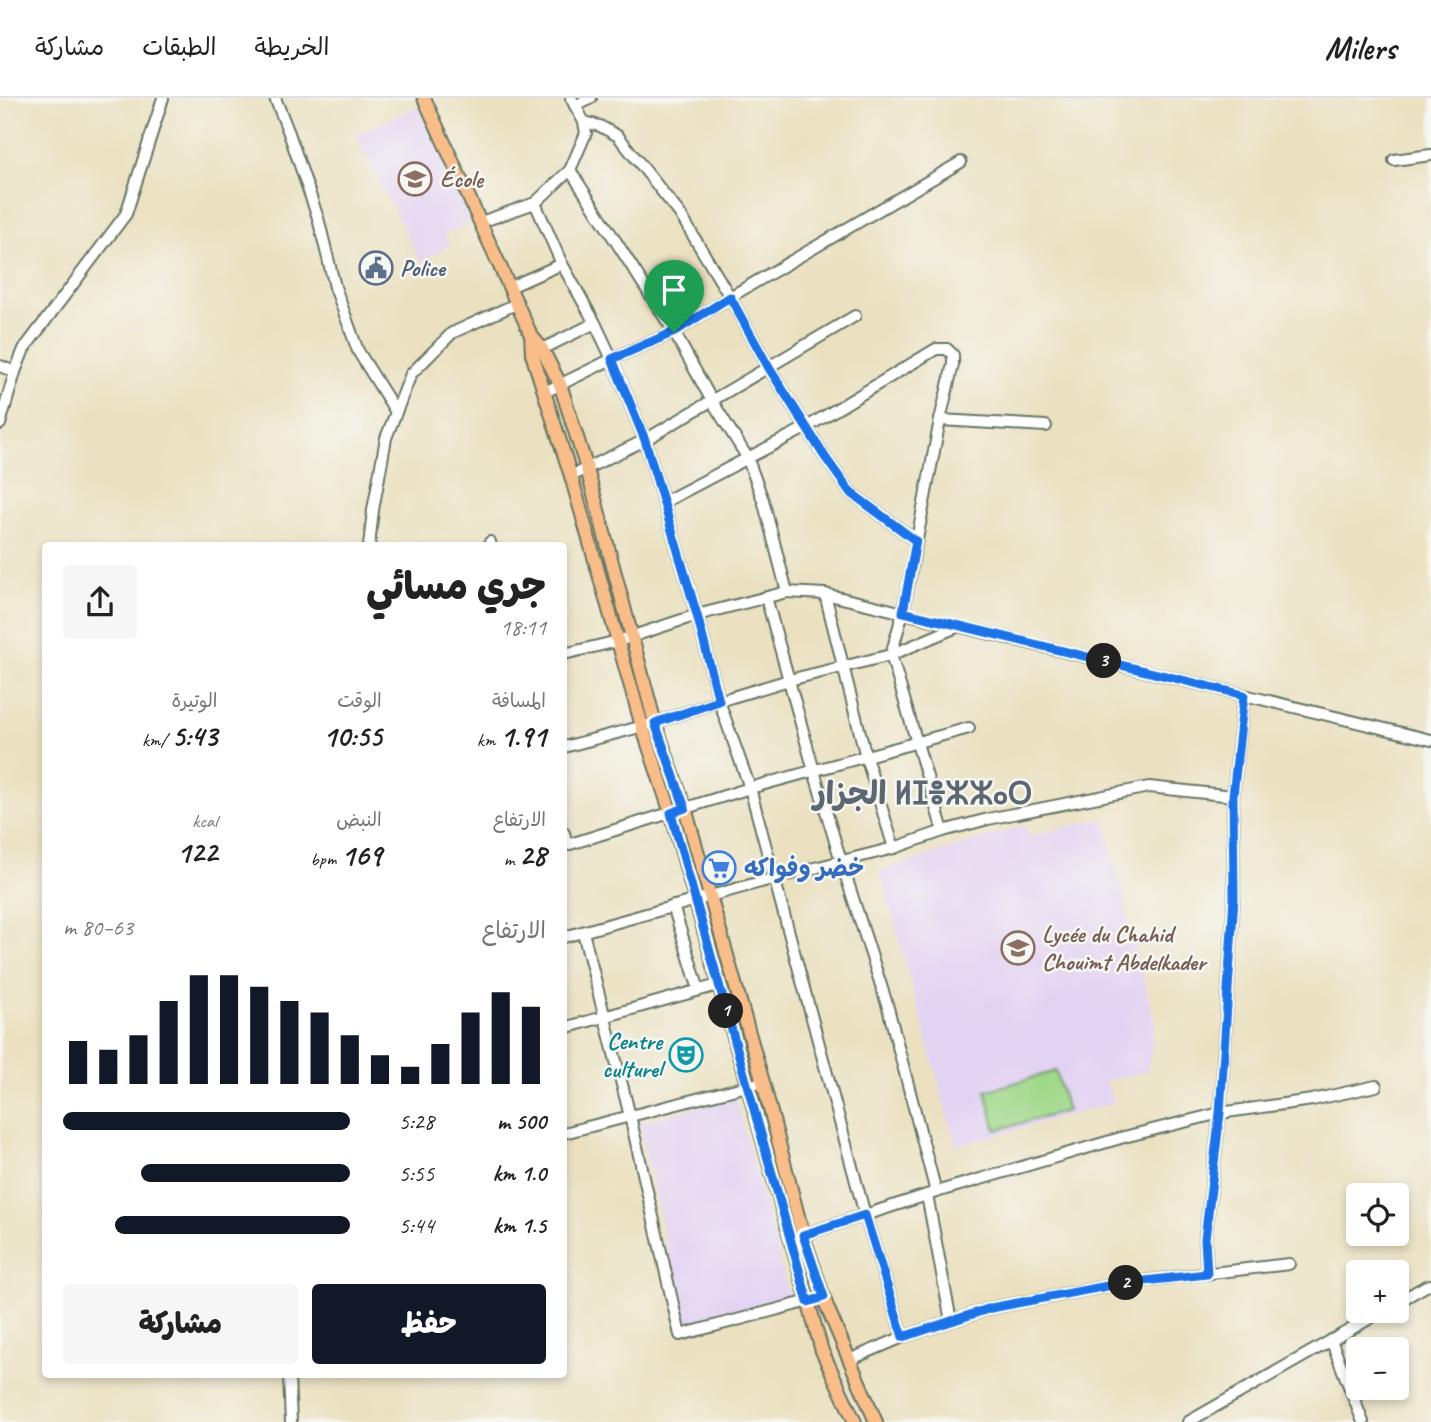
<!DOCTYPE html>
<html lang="ar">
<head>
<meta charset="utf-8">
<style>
  :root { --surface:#fff; --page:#f6f6f6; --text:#222; --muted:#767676; --line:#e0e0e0; --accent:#111827 }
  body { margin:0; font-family:Caveat,"Playpen Sans Arabic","Noto Sans Tifinagh",sans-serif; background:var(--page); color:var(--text); direction:rtl; height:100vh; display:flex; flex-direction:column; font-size:26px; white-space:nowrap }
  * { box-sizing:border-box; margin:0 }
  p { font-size:23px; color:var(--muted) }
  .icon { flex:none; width:38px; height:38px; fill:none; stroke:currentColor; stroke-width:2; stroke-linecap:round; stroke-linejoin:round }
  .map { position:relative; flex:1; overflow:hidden; direction:ltr }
  .drawer { position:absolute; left:42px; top:444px; width:525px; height:836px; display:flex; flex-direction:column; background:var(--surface); border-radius:7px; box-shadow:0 4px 10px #0003; direction:rtl }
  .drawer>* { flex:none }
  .tools { position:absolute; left:1346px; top:1085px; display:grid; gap:14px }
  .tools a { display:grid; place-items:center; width:63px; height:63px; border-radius:7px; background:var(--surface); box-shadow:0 4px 10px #0003; font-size:35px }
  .pin { position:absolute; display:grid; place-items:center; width:60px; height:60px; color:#fff; margin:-72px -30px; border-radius:50% 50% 50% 0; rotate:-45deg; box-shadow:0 0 7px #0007 }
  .pin .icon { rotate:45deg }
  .km { position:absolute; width:35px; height:35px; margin:-18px; border-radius:50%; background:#222; color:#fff; font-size:19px; line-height:35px; text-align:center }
  .round { display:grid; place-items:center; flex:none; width:74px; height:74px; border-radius:7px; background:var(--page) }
  .head { display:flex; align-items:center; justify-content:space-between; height:119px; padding:0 21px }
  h1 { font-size:38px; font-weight:800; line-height:52px }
  .stats { display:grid; grid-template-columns:repeat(3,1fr); gap:10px; height:119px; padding:7px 21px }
  .stats div { display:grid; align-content:center }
  .stats b { font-size:30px; font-weight:800 }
  .stats small { font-size:19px; font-weight:400 }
  .stats p { font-size:19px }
  .chart { height:196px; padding:14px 21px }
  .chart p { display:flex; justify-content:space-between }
  .chart svg { width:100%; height:126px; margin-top:7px; stroke:var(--accent); stroke-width:6 }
  .cta { display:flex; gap:14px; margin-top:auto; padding:14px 21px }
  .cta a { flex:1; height:80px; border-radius:7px; background:var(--accent); color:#fff; font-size:28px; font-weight:800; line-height:80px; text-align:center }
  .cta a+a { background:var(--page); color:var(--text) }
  ul { padding:0 21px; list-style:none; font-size:23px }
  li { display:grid; grid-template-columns:112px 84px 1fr; align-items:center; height:52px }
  li i { height:18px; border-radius:9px; background:var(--accent) }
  header { display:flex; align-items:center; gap:42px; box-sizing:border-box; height:98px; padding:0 35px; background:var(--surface); border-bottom:2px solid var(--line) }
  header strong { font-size:33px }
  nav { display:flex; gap:38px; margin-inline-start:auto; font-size:24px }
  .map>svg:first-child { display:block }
  .built { fill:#e3d3f2 }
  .garden { fill:#a0d88a; stroke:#608a5f; stroke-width:2 }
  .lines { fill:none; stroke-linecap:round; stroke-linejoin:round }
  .minor-casing { stroke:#667665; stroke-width:14 }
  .major-casing { stroke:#667665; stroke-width:16 }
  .minor { stroke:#fff; stroke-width:10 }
  .major { stroke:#f8bd89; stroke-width:12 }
  .route-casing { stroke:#fff; stroke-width:14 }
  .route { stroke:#1a73e8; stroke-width:9 }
  .labels { text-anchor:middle; stroke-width:5; stroke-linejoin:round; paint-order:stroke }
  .education-label { font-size:24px; font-weight:bold; fill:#785e54; stroke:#f6f6f2; text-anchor:start }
  .service-label { font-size:24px; font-weight:bold; fill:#4e5e75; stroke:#f6f6f2; text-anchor:start }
  .shop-label { font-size:24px; font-weight:bold; fill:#366cbe; stroke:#f6f6f2; text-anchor:start }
  .culture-label { font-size:24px; font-weight:bold; fill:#0d838f; stroke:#f6f6f2; text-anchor:end }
  .district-label { font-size:32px; font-weight:bold; fill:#5d6771; stroke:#f6f6f2 }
</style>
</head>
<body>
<header>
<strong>Milers</strong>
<nav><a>الخريطة</a><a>الطبقات</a><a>مشاركة</a></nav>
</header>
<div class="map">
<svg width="1431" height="1324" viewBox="0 0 1431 1324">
  <rect width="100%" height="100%" fill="#f6f6f2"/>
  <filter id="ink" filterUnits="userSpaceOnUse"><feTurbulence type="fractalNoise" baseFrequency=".0143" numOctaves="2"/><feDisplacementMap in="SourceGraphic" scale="14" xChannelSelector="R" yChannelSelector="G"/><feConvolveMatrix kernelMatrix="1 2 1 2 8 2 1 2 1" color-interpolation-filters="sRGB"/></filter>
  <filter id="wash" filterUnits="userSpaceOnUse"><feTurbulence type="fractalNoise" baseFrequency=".00686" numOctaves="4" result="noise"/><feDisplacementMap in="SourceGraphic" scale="28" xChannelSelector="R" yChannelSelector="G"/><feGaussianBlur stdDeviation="1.57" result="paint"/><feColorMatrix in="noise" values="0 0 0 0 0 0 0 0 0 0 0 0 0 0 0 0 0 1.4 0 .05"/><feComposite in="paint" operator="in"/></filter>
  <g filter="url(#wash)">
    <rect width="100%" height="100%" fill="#ebe1c1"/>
    <!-- built -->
    <g class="built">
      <polygon points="418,8 473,124 445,136 450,148 420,164 356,37"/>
      <polygon points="1104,720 1155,927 1148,973 1105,983 1114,1005 956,1048 880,773 1024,728 1029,738"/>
      <polygon points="735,998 790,1201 686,1227 671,1168 639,1025"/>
    </g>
    <!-- garden -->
    <polygon class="garden" points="1056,973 1067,1013 996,1032 986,993"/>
  </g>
  <g filter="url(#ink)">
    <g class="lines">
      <defs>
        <g id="minor">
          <polyline points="275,0 289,35 318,120 335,189 358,253 396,314"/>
          <polyline points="575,8 591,0"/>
          <polyline points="584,24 600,28 618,38 680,116 730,199 769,270 825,359 850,394 916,443"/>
          <polyline points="1394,62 1431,57"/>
          <polyline points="570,72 674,234 712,303 747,359 763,402 787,494"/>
          <polyline points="535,105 562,166 595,225 612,261 645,342 697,517 719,603 750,690 865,1117 903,1239 849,1262"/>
          <polyline points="481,124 535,105 570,72 586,35 584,24 571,0"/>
          <polyline points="510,189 562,166"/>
          <polyline points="534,255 595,225"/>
          <polyline points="0,268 15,274"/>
          <polyline points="545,294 612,261 674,234 730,199 961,64"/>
          <polyline points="940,322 1046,328"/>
          <polyline points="0,326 15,274 24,251 126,116 163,0"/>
          <polyline points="571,378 645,342 855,218"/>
          <polyline points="664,404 807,329 936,251 947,251 953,257 953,266 940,322 903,514 891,557 943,733"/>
          <polyline points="490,444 491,448"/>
          <polyline points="369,448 373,412 386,340 411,276 452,235 518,205"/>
          <polyline points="825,496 866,659 894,750"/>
          <polyline points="766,499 814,673 841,763 887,906 936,1094"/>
          <polyline points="564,556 618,543 697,517 787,494 825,496 1431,642"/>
          <polyline points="564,649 655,625 719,603 789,582 891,557 959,528"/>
          <polyline points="564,735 567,747 750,690 969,630"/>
          <polyline points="673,808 699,892"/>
          <polyline points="583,834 630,1018 680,1237 824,1199"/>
          <polyline points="564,839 775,780 894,750 943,733 988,721 1149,689 1233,698"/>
          <polyline points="564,930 718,887"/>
          <polyline points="564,1035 763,984"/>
          <polyline points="927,1097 951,1223"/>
          <polyline points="803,1137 936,1094 1124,1039 1220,1015 1312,1002 1376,988"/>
          <polyline points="1207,1176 1205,1141 1220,1015 1234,799 1233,698 1244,597"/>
          <polyline points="1396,1205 1426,1188 1431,1187"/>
          <polyline points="903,1239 991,1210 1118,1186 1289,1166"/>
          <polyline points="1331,1242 1363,1324"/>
          <polyline points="289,1278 291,1324"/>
          <polyline points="1188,1324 1383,1213"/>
        </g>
        <g id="major">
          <polyline points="424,0 531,237 542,251 560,286 587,371 655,625 685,710 763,984 803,1137 827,1209 876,1324"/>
          <polyline points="531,237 532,256 571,378 642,628 671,715 822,1253 855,1324"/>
        </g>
      </defs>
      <!-- minor casing -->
      <use href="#minor" class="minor-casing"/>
      <!-- major casing -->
      <use href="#major" class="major-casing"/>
      <!-- minor -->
      <use href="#minor" class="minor"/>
      <!-- major -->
      <use href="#major" class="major"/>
    </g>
  </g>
  <g class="lines" filter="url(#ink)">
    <defs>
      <polygon id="route" points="730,199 769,270 825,359 850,394 916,443 903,514 1244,597 1233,698 1234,799 1220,1015 1205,1141 1207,1176 1118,1186 991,1210 903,1239 865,1117 803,1137 824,1199 808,1204 671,715 685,710 655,625 719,603 697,517 645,342 612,261 674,234"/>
    </defs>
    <!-- route casing -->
    <use href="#route" class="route-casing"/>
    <!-- route -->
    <use href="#route" class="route"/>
  </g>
  <!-- icons -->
  <defs>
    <symbol id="school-ring" viewBox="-11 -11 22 22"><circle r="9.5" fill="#f6f6f2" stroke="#8d6e63" stroke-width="1.5"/><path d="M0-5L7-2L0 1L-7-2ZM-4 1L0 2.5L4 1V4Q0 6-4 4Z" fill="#8d6e63"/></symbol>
    <symbol id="civic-ring" viewBox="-11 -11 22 22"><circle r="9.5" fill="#f6f6f2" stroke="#5c6f8a" stroke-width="1.5"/><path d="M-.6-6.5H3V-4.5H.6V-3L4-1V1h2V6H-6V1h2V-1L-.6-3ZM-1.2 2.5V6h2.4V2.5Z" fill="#5c6f8a"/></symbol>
    <symbol id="supermarket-ring" viewBox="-11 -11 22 22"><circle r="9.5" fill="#f6f6f2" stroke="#3f7fe0" stroke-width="1.5"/><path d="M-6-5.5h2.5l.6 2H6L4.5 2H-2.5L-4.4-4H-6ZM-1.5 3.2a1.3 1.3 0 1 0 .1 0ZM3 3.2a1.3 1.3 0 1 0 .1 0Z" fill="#3f7fe0"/></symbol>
    <symbol id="theatre-ring" viewBox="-11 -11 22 22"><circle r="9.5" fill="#f6f6f2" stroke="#0f9aa8" stroke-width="1.5"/><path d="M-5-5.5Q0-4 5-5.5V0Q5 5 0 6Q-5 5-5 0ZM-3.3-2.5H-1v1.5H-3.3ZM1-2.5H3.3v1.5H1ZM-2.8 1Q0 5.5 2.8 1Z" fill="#0f9aa8"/></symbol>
  </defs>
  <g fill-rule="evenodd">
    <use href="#school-ring" x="396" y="62" width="38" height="38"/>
    <use href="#civic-ring" x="357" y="151" width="38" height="38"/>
    <use href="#supermarket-ring" x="700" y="751" width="38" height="38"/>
    <use href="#school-ring" x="999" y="831" width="38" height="38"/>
    <use href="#theatre-ring" x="667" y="938" width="38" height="38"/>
  </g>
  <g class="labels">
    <!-- education labels -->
    <g class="education-label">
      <text x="440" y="89">École</text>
      <text x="1042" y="844">Lycée du Chahid<tspan x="1042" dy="28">Chouimt Abdelkader</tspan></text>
    </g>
    <!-- service labels -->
    <g class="service-label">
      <text x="400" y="178">Police</text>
    </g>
    <!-- shop labels -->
    <g class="shop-label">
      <text x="744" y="778">خضر وفواكه</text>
    </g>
    <!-- culture labels -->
    <g class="culture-label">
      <text x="662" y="951">Centre<tspan x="662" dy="28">culturel</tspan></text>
    </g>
    <!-- district labels -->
    <g class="district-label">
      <text x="923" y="706">الجزار ⵍⵊⴻⵣⵣⴰⵔ</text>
    </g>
  </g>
</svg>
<div class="tools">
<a><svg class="icon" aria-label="locate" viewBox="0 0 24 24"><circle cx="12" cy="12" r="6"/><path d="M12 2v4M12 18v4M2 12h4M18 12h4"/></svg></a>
<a>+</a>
<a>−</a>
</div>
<div class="pin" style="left:674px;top:234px;background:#1e9e55"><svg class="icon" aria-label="arrive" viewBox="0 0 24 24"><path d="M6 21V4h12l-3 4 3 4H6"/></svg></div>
<b class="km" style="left:726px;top:913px">1</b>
<b class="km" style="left:1126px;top:1185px">2</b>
<b class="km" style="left:1104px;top:563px">3</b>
<section class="drawer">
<div class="head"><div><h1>جري مسائي</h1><p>18:11</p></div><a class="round"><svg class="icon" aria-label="share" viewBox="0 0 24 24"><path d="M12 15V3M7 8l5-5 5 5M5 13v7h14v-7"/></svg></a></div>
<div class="stats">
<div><p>المسافة</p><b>1.91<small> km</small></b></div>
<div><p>الوقت</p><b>10:55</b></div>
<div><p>الوتيرة</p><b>5:43<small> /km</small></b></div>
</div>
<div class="stats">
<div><p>الارتفاع</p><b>28<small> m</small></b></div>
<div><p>النبض</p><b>169<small> bpm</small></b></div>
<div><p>kcal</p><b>122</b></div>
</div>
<div class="chart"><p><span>الارتفاع</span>63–80 m</p>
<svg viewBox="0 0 160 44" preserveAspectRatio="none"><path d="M5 44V29M15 44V32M25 44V27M35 44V15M45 44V6M55 44V6M65 44V10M75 44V15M85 44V19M95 44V27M105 44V34M115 44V38M125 44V30M135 44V19M145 44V12M155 44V17"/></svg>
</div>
<ul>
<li><b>500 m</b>5:28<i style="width:100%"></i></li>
<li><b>1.0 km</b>5:55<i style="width:73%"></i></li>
<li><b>1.5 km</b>5:44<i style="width:82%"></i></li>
</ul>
<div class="cta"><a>حفظ</a><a>مشاركة</a></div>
</section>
</div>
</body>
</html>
